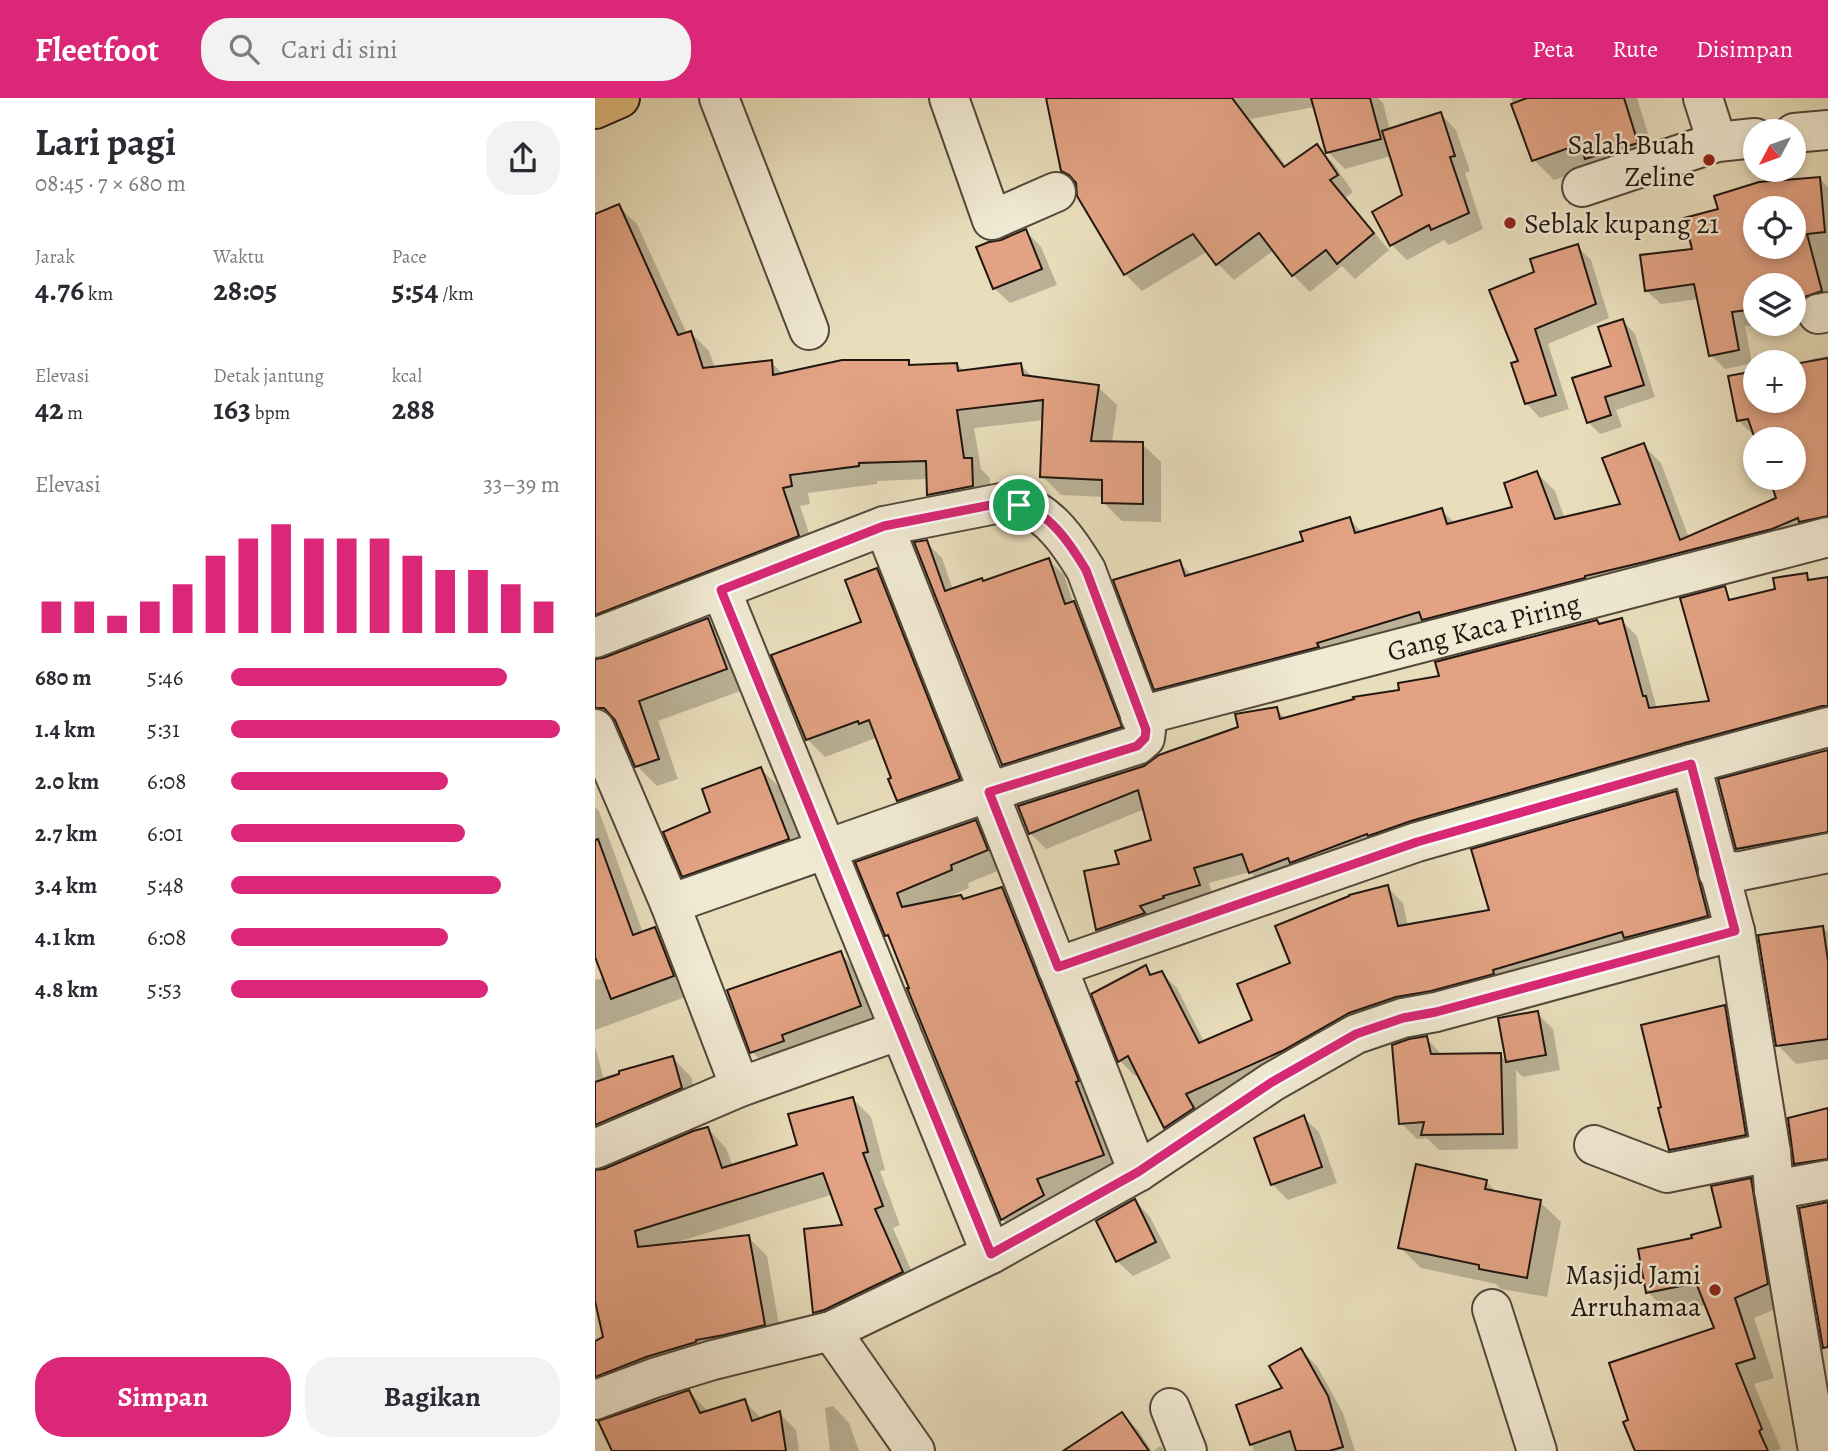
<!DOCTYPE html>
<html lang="id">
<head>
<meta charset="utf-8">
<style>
  :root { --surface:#fff; --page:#f2f2f3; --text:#2b2b33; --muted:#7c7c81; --accent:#db2777 }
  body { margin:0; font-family:Alegreya,serif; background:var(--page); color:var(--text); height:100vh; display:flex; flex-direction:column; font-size:26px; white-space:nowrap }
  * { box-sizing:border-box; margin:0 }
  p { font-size:23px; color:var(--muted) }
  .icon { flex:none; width:38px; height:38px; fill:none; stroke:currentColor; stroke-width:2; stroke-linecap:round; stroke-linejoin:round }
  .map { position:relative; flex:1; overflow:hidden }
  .sheet { display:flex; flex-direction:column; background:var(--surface); width:595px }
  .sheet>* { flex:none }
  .needle { width:46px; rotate:229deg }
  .buttons { position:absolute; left:1148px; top:21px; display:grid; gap:14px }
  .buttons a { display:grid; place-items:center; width:63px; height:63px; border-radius:50%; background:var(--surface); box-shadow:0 4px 10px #0003; font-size:35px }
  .pin { position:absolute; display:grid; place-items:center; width:60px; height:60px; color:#fff; margin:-30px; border:4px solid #fff; border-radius:50%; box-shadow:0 2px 7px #0007 }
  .round { display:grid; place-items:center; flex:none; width:74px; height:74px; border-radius:28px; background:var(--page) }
  .headline { display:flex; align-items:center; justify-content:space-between; height:119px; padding:0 35px }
  h1 { font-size:38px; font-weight:600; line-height:52px }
  .figures { display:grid; grid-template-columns:repeat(3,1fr); gap:10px; height:119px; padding:7px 35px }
  .figures div { display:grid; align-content:center }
  .figures b { font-size:30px; font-weight:600 }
  .figures small { font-size:19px; font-weight:400 }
  .figures p { font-size:19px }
  .chart { height:196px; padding:14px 35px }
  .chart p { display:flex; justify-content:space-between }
  .chart svg { width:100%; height:126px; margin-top:7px; stroke:var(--accent); stroke-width:6 }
  .primary-button { display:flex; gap:14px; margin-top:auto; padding:14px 35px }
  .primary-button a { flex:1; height:80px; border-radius:28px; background:var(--accent); color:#fff; font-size:28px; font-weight:600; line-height:80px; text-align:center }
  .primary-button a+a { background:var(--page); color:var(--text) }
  ul { padding:0 35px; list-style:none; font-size:23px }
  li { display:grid; grid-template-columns:112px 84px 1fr; align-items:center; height:52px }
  li i { height:18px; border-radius:9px; background:var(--accent) }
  header { display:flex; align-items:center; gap:42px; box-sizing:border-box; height:98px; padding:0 35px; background:var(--accent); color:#fff }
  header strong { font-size:33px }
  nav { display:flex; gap:38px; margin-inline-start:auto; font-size:24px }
  .search { width:490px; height:63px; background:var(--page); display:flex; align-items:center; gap:18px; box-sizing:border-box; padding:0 24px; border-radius:28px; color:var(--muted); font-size:26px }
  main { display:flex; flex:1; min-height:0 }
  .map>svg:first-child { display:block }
  .shadow { fill:#0003; fill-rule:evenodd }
  .building { fill:#e2a283; stroke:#201610; stroke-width:2; fill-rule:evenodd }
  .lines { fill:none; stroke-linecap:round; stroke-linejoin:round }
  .minor-casing { stroke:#52483b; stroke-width:42 }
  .major-casing { stroke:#201610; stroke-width:42 }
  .minor { stroke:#f1ead3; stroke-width:38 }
  .major { stroke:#e4bf7e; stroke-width:38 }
  .route-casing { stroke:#fff; stroke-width:14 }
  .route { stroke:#db2777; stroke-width:9 }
  .poi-dot { fill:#8f2418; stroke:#f1ead3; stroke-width:2.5 }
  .labels { text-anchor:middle; stroke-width:5; stroke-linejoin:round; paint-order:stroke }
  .poi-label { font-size:28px; fill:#201610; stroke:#f1ead3; text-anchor:end }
  .street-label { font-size:28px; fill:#201610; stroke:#f1ead3 }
</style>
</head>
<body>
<header>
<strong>Fleetfoot</strong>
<div class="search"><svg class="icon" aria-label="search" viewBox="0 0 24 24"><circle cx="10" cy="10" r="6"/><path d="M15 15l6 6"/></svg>Cari di sini</div>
<nav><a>Peta</a><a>Rute</a><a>Disimpan</a></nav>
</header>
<main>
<section class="sheet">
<div class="headline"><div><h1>Lari pagi</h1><p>08:45 · 7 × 680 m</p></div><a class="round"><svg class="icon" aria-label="share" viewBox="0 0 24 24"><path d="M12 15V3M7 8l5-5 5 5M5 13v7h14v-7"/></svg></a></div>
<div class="figures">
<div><p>Jarak</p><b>4.76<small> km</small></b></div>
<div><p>Waktu</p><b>28:05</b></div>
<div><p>Pace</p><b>5:54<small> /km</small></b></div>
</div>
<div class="figures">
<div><p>Elevasi</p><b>42<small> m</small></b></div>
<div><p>Detak jantung</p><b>163<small> bpm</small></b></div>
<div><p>kcal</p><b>288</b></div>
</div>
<div class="chart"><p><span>Elevasi</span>33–39 m</p>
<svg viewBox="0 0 160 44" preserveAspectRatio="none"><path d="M5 44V33M15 44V33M25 44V38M35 44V33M45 44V27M55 44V17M65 44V11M75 44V6M85 44V11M95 44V11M105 44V11M115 44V17M125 44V22M135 44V22M145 44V27M155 44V33"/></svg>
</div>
<ul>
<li><b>680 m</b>5:46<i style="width:84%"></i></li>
<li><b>1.4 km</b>5:31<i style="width:100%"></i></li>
<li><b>2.0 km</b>6:08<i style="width:66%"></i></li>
<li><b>2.7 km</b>6:01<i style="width:71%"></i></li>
<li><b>3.4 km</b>5:48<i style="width:82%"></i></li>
<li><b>4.1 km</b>6:08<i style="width:66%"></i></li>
<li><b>4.8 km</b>5:53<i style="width:78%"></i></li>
</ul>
<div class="primary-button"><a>Simpan</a><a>Bagikan</a></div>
</section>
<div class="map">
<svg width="1233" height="1353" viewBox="0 0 1233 1353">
  <rect width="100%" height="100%" fill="#e9debc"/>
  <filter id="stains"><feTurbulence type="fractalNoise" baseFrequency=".00286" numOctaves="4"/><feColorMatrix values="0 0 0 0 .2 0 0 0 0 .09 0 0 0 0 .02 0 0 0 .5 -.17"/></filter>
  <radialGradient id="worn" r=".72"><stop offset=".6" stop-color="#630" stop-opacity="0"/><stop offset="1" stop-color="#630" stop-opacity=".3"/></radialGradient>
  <!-- shadow -->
  <g class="shadow">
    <polygon points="453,0 783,0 788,5 795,32 846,16 861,32 875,73 870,75 888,131 854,147 849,142 812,162 797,147 809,98 796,58 750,71 733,54 720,9 655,21 692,69 721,49 738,65 758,94 750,100 794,152 760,181 747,168 715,194 698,177 679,152 639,182 623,166 613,153 547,193 530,176 483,88 467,72"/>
    <polygon points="916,0 1042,0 1062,65 998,68 959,82 939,62"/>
    <path d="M 1224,80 L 1233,89 L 1233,208 L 1209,220 L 1199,221 L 1199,187 L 1160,187 L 1160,226 L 1166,226 L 1150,228 L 1157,265 L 1130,271 L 1116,257 L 1104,201 L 1066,206 L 1051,192 L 1099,152 L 1091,121 ZM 1160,110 L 1199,110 L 1199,149 L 1160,149 Z"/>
    <polygon points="23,108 42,126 92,236 96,235 114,253 120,270 176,264 189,277 313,264 319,269 362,266 370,274 425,267 439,280 503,289 522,307 517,345 547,346 566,364 566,424 527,423 509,405 509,399 466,397 447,378 449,322 379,330 386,371 395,380 395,407 352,415 334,397 333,381 282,383 282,386 213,395 215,406 205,408 221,456 0,547 0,118"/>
    <polygon points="431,133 446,149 462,187 415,205 399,190 406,144"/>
    <polygon points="982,148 996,162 1014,220 953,246 974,311 945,320 931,305 925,264 941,175"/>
    <polygon points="1028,223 1040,236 1060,299 1021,312 1027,329 1005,336 993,324 1018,269"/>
    <polygon points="1233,258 1233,439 579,609 561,591 584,464 598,478 710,444 754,421 768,435 846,412 860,425 919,410 942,375 960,393 970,421 1027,407 1048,347 1066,365 1094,440 1183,401 1176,380 1199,380 1199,341 1162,341 1143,322 1135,280 1160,275 1160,303 1199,303 1199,268 1217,265 1216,261"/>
    <polygon points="331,444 347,460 358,492 388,484 453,462 469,477 478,504 494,521 541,645 424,682 408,666"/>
    <polygon points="282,472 299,490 381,699 321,720 303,702 298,681 281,640 230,659 212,641 268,525"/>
    <polygon points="1212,479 1216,483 1233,481 1233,626 671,790 655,774 614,785 619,803 518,848 502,832 491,774 526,767 558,743 550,711 451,751 435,735 549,669 645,630 681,611 691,621 806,594 1002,524 1005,527 1026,522 1042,538 1062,611 1116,604 1132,499 1136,503 1182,492"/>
    <polygon points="112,522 132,542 151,591 63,623 83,681 62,688 42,668 24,627 5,609 0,594 0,563 8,562"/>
    <polygon points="1233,653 1233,751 1159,767 1143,750 1125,683"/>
    <polygon points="166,671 187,692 213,762 110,799 89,778 118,715"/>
    <polygon points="1080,695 1096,711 1128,833 852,908 585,1044 570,1028 544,976 540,978 525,963 550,869 559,878 566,875 582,890 609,944 659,922 697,866 792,789 808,805 813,828 896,813"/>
    <polygon points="0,709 4,713 48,835 60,831 79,850 96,897 0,932 0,882 10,880 0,854"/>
    <polygon points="381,724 399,742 410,770 373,785 374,790 350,800 369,802 407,791 425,809 526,1075 425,1139 407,1121 314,891 316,891 298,843 292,837 263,765"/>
    <polygon points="1227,829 1233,835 1233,961 1201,966 1183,947"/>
    <polygon points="245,855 261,871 281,923 173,969 157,954"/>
    <polygon points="1129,909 1150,929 1170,1057 1095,1072 1075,1051"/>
    <polygon points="942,915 958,931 965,972 928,979 921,972 923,1051 844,1052 832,1040 822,1041 806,1025 831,940 848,958 905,957 913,964 905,921"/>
    <polygon points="0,948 8,979 78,960 96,979 104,1009 0,1059"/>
    <polygon points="258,1001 276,1019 290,1072 285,1073 305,1127 298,1130 325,1193 238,1233 220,1214 250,1129 236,1097 79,1145 79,1147 153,1139 172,1158 187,1245 0,1310 0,1245 10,1240 0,1195 0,1074 8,1073 113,1031 131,1050 138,1069 204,1048"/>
    <polygon points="1233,1012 1233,1058 1213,1062 1213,1065 1233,1062 1233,1081 1219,1083 1201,1065 1195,1021"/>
    <polygon points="708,1019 724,1034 742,1085 693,1102 677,1086"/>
    <polygon points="1156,1082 1176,1102 1192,1206 1159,1220 1179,1280 1159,1286 1186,1351 1183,1353 1042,1353 1121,1231 1111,1207 1073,1215 1053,1194 1099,1142 1128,1130"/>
    <polygon points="891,1083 903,1096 945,1104 966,1124 952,1199 906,1191 901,1186 826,1170 805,1149"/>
    <polygon points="540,1103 555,1119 576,1160 538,1178 522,1163"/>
    <polygon points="706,1252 722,1268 748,1315 760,1353 659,1353 643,1308 689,1291"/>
    <polygon points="94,1294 111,1311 112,1315 149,1303 167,1321 184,1315 201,1332 204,1353 19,1353"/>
    <polygon points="238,1308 254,1325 264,1353 235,1353 230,1310"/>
    <polygon points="527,1316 543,1332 557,1353 473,1353"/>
    <polygon points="565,1348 570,1353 558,1353"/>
  </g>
  <!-- building -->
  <g class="building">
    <polygon points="451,0 637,0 689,69 722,46 743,77 735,82 779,135 742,166 731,152 697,178 664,135 621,167 598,136 529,177 482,98 481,85 474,77 466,73"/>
    <polygon points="716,0 775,0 786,41 731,55"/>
    <polygon points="932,0 1029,0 1043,45 990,61 985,46 937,63 916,6"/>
    <polygon points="846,14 860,58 855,59 874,115 836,132 834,127 795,148 777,114 807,97 787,33"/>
    <path d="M 1225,79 L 1230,134 L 1212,136 L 1227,193 L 1209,199 L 1202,210 L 1199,211 L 1199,187 L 1160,187 L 1160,211 L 1137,214 L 1144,252 L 1114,258 L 1099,186 L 1050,193 L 1045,157 L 1097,151 L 1089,120 L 1123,111 L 1119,98 L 1164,84 ZM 1160,110 L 1199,110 L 1199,149 L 1160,149 Z"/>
    <polygon points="24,106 83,237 96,233 108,270 177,262 178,277 247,262 314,262 314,267 362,265 363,273 426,265 428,277 504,287 496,343 548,344 548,406 507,405 507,382 445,379 448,302 362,312 369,360 377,360 378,388 332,397 331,363 264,365 264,368 195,377 197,388 188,390 204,438 0,517 0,116"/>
    <polygon points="431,131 447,171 398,191 381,149 394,144 406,142"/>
    <polygon points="983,146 1001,206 940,231 961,297 930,306 916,265 923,263 894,192 939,174 935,161"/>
    <polygon points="1028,221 1049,287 1010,299 1016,317 992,325 977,280 1016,268 1003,229"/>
    <polygon points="1233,260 1233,418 1204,424 1203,420 1177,431 1045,465 990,478 990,480 827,522 824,514 722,545 724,549 559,592 518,482 585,462 590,478 708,443 705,434 755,419 760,435 847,410 852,426 917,409 909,385 942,373 960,421 1025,406 1007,360 1049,345 1085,442 1181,400 1174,380 1199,380 1199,341 1160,341 1153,321 1142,323 1133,278 1160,273 1160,303 1199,303 1199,266"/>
    <polygon points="332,442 350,493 387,480 388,483 454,460 470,506 479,503 527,629 407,667 319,444"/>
    <polygon points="282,470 365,681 302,703 293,681 296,680 274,622 264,626 263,623 211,642 176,557 266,524 250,482"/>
    <polygon points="1212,475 1213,482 1233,479 1233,608 1227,608 1090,645 816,723 773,738 772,736 695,765 693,760 654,775 647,756 599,770 605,787 568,798 569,800 545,808 550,815 501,832 489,773 524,766 520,753 556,742 543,692 434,736 423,708 549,668 564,657 643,629 640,616 682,609 685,621 759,601 758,599 804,592 803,585 844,578 840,564 1002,522 1004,526 1027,520 1048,598 1051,598 1054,610 1114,603 1085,500 1130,488 1134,502 1180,491 1178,480"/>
    <polygon points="113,520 132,571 44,603 64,661 40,669 20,622 9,610 0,610 0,561 8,560"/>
    <polygon points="1233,652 1233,734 1141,751 1123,681"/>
    <polygon points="166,669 194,741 87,779 68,734 115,714 107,691"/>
    <polygon points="1081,693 1113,818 1029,840 1027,834 898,872 899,876 836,893 801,899 754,915 687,953 591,996 599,1010 569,1030 533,958 523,964 496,896 551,867 555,877 567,873 604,945 657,922 642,886 695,865 680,828 754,798 754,797 793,787 803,828 894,812 876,751"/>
    <polygon points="381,722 393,752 356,767 357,772 302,795 307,809 366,797 368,801 407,789 484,983 481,984 509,1057 442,1081 449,1097 406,1122 312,890 314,890 293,837 290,838 260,764"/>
    <polygon points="3,741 38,837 60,829 79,878 16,901 0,859 0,742"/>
    <polygon points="1228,828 1233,863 1233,941 1181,948 1163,837"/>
    <polygon points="246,853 266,908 187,937 189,943 155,955 132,892"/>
    <polygon points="1130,907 1151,1037 1074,1052 1063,1010 1066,1009 1046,927"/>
    <polygon points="943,913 951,957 911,964 903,920"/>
    <polygon points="832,938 836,956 906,955 908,1036 826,1037 829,1024 804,1026 797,947 814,941"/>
    <polygon points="78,958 87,990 0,1027 0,984 24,976 24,973"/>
    <polygon points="258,999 273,1054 268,1055 288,1108 280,1111 308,1174 229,1212 218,1215 209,1131 247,1127 228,1075 40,1133 43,1149 154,1137 170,1227 129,1237 101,1242 101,1244 51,1259 0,1279 0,1243 8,1239 0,1203 0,1072 9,1071 98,1033 113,1029 127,1070 202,1047 193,1016"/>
    <polygon points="1233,1010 1233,1061 1199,1066 1193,1020"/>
    <polygon points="709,1017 727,1069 676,1087 659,1040"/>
    <polygon points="821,1066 892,1082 890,1091 946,1102 932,1180 884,1171 884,1167 803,1150"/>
    <polygon points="1156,1080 1173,1186 1140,1200 1160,1260 1141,1266 1167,1331 1164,1333 1173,1353 1040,1353 1028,1324 1033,1322 1014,1265 1119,1230 1101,1185 1051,1195 1043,1151 1097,1140 1096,1137 1126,1129 1116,1088"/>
    <polygon points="540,1101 561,1144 521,1164 501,1123"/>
    <polygon points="1233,1104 1233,1249 1228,1250 1204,1110"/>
    <polygon points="706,1250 733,1298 748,1349 734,1353 701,1353 695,1333 655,1347 641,1307 687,1290 674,1268"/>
    <polygon points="94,1292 105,1315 150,1301 157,1323 185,1313 191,1353 17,1353 3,1323"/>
    <polygon points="527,1314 554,1353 468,1353"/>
  </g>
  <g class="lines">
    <defs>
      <g id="minor">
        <polyline points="124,0 214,232"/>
        <polyline points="354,0 397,122 461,94"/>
        <polyline points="1108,0 1122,44"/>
        <polyline points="1199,35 1233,32"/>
        <polyline points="987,89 1122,44 1160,40"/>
        <polyline points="1223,216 1233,214"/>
        <polyline points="289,428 543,1074"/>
        <polyline points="126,492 396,1156"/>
        <path d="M 0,540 L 289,428 L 406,405 C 412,406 418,405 423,406 C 454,413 476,447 491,472 L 551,632 L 550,640 L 542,647 L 394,694 L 75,806"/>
        <path id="s1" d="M 545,618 L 1233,439"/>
        <polyline points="0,631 75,806 145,989"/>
        <polyline points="1123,774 1146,773 1233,755"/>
        <polyline points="1140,833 1176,1054 1179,1092 1223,1353"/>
        <polyline points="462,869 822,744 1096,666 1233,629"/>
        <polyline points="999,1047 1072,1075 1176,1054"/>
        <polyline points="0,1051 145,989 305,932"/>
        <polyline points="1179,1092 1233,1082"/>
        <polyline points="897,1211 942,1353"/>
        <polyline points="236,1233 320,1353"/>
        <polyline points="0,1302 59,1280 118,1262 236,1233 396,1156 543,1074 677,984 761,936 808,920 841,914 1140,833 1096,666"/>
        <polyline points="575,1310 592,1353"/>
      </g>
      <polyline id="major" points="0,11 25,0"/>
    </defs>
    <!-- minor casing -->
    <use href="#minor" class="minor-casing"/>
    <!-- major casing -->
    <use href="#major" class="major-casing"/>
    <!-- minor -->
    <use href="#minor" class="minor"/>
    <!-- major -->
    <use href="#major" class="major"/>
  </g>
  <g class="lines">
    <defs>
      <path id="route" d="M 406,405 C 412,406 418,405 423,406 C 454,413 476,447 491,472 L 551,632 L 550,640 L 542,648 L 394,694 L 463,869 L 822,744 L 1096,666 L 1140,833 L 841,914 L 808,920 L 761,936 L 677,984 L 543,1074 L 396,1156 L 126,492 L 289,428 Z"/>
    </defs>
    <!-- route casing -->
    <use href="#route" class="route-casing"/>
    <!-- route -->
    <use href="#route" class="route"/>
  </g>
  <!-- markers -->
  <g class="poi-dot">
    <circle cx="1114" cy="62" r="7"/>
    <circle cx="915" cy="125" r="7"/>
    <circle cx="1120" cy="1192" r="7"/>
  </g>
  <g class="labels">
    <!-- poi labels -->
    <g class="poi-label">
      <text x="1100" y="56">Salah Buah<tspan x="1100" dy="32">Zeline</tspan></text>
      <text x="929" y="135" text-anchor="start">Seblak kupang 21</text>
      <text x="1106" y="1186">Masjid Jami<tspan x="1106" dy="32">Arruhamaa</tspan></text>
    </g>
    <!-- street labels -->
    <g class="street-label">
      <text dy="10" stroke="none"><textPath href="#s1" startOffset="355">Gang Kaca Piring</textPath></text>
    </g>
  </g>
  <rect width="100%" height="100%" filter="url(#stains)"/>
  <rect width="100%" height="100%" fill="url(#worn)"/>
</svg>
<div class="buttons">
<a><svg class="needle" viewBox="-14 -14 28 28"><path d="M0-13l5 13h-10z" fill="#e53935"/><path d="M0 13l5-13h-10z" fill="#7c7c81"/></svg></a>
<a><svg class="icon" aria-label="locate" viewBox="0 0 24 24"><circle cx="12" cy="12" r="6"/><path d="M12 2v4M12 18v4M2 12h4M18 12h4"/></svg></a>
<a><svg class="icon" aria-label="layers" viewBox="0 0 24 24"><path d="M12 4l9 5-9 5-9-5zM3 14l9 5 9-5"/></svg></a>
<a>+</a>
<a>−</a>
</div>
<div class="pin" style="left:424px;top:407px;background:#1e9e55"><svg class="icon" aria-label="arrive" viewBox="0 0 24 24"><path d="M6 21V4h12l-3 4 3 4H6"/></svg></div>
</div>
</main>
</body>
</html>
